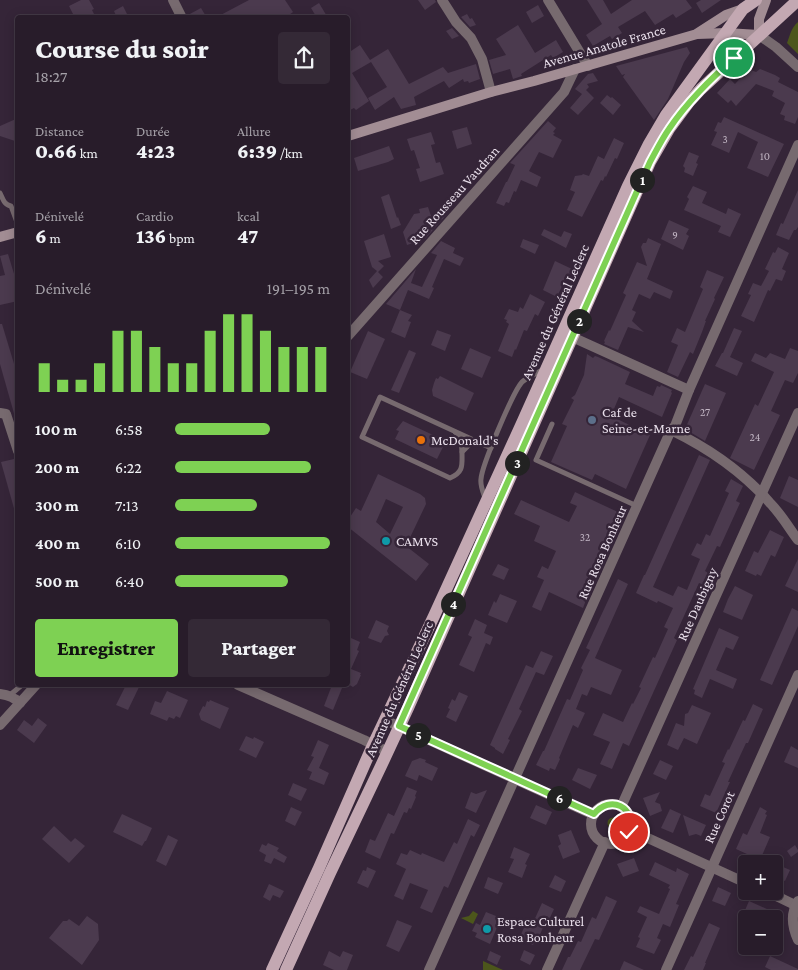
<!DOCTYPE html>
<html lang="fr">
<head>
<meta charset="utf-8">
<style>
  :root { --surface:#281c2a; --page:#342936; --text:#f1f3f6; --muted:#a5a1a8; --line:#443a47; --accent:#7ed153 }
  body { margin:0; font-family:"Crimson Pro",serif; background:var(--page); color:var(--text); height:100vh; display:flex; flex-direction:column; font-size:19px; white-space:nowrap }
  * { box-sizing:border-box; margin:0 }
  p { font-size:16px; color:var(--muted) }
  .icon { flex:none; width:28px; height:28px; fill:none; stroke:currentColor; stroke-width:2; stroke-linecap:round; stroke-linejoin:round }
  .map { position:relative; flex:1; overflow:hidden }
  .drawer { position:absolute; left:15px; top:15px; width:335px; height:672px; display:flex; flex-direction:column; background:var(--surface); border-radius:5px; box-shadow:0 2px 12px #0003,0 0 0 1px var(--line) }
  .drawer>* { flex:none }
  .buttons { position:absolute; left:738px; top:855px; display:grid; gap:10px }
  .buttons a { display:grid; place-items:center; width:45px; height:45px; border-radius:5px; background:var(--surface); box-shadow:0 2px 12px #0003,0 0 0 1px var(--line); font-size:25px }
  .pin { position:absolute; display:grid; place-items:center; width:42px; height:42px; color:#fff; margin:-21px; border:2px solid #fff; border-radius:50%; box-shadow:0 1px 5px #0007 }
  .km { position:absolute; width:25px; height:25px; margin:-12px; border-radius:50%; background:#222; color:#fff; font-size:14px; line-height:25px; text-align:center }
  .round { display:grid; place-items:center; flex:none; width:52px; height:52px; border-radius:5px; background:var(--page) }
  .overview { display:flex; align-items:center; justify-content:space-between; height:85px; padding:0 20px }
  h1 { font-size:28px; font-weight:800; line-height:38px }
  .stats { display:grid; grid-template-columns:repeat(3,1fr); gap:8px; height:85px; padding:5px 20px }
  .stats div { display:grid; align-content:center }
  .stats b { font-size:21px; font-weight:800 }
  .stats small { font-size:14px; font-weight:400 }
  .stats p { font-size:14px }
  .chart { height:140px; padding:10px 20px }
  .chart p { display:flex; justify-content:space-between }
  .chart svg { width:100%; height:90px; margin-top:5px; stroke:var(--accent); stroke-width:6 }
  .action { display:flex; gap:10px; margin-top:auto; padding:10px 20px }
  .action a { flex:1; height:58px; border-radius:5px; background:var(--accent); color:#111; font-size:20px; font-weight:800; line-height:58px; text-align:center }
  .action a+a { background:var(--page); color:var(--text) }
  ul { padding:0 20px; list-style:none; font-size:16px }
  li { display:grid; grid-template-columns:80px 60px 1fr; align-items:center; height:38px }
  li i { height:12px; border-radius:6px; background:var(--accent) }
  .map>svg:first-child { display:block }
  .green { fill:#4c561b }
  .building { fill:#4b3a4e; fill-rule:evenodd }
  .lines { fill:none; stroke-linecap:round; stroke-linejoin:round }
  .lane { stroke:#776a6f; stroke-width:5 }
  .street { stroke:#776a6f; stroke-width:10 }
  .secondary { stroke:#a28d94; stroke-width:10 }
  .primary { stroke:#c3a8b2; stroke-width:12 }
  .route-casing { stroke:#fff; stroke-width:10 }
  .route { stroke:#7ed153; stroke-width:6 }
  .service-dot { fill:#5c6f8a; stroke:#352538; stroke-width:2 }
  .food-dot { fill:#e8710a; stroke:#352538; stroke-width:2 }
  .culture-dot { fill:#0f9aa8; stroke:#352538; stroke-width:2 }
  .labels { text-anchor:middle; stroke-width:5; stroke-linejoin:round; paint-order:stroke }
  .number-label { font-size:11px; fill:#c2b6c4 }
  .street-label { font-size:14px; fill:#e9dfeb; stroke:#352538 }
  .poi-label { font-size:14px; fill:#e9dfeb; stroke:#352538; text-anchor:start }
</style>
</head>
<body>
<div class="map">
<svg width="798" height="970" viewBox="0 0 798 970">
  <rect width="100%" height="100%" fill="#352538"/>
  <!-- green -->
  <g class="green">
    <path d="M 798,22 L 798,54 L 787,43 C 790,35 791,28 798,22 Z"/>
    <circle cx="613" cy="823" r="5.5"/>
    <polygon points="473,911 478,914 473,924 461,918 469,916"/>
    <polygon points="483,961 503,970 483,970"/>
  </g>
  <!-- building -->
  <g class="building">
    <polygon points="81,0 89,0 94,9 92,10 96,18 75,18 69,6"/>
    <polygon points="249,0 285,0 293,12 285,18 215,18"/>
    <polygon points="418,0 435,0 436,2 425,10"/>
    <polygon points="587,0 603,0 611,14 632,0 686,0 692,8 676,18 673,14 655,25 645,11 618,27 622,33 612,39 610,36 593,46 586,35 602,24"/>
    <polygon points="701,0 721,0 702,13 696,3"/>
    <polygon points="319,3 328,18 317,18 311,8"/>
    <polygon points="538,5 544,16 532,23 526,12"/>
    <polygon points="123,6 127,14 121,18 117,18 114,11"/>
    <polygon points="201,8 207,18 189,18 188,15"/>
    <polygon points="467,14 470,19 472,18 476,25 470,27 461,17"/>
    <polygon points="518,25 535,53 556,40 563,52 553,58 551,55 521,74 522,76 513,79 510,69 493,74 489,60 506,55 496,39"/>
    <polygon points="452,28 459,36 452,39 446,31"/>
    <polygon points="360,45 370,60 388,49 409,84 443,67 448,73 476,64 480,79 469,83 468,81 464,82 463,79 449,88 444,81 414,97 416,105 401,109 394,97 375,110 368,98 387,87 371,62 352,73 369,101 356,110 354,108 348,111 348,53"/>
    <polygon points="687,47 690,53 684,62 668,99 654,120 623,77 625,74 622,75 616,66"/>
    <polygon points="760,69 775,75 780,78 778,82 798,92 798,117 795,124 784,120 785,116 780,114 785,103 772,96 774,91 756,84 736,106 731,100 728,103 717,93 730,79 735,84 745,73 746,74 751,70 756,72"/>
    <polygon points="593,73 598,81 587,84 589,87 586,90 594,98 578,115 570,108 582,94 575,89 588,74"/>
    <polygon points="607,95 611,98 612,97 621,105 613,115 600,103"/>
    <polygon points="724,117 784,144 768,177 747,168 758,142 738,132 729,153 711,145 717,132 714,131 718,122 721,123"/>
    <polygon points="18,118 18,142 0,136 0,126"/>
    <polygon points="548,121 556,128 553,132 555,133 553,135 562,140 553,158 539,152 529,171 541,177 537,187 521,180 516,192 514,191 509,203 506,202 504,206 496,203 506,182 507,182 515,165 510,163"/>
    <polygon points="467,127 472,144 457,149 452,131"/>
    <polygon points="431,132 435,144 431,145 436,163 440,162 444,174 420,182 416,169 420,168 414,150 411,151 407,139"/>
    <polygon points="614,138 624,143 617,159 615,158 606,177 605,176 603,181 601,180 582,217 567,210 575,192 570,190 575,176 582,175 583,174 589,176 598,156 604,159"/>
    <polygon points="389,146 394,159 388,162 358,171 354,158"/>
    <polygon points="689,152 699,156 696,163 698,164 693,176 684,172 685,168 683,166"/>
    <polygon points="693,186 707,192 702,203 726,214 728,208 741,214 730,237 718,232 721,226 684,210 689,199 687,197"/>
    <polygon points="798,190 798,227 796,230 794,230 789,240 776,235 781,223 783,224"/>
    <polygon points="389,194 397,218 398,217 401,225 391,229 381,197"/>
    <polygon points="428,207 432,219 441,209 446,215 425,239 407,245 403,232 414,214 420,213 419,209"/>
    <polygon points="669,220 689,229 686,234 689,236 683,250 661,239"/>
    <polygon points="544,229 561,237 564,231 572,234 566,248 541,235"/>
    <polygon points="384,234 391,257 378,261 384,266 378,272 383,277 373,288 369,280 377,271 372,267 364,241"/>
    <polygon points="648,238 661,244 647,279 673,291 670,299 654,292 650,299 639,294 632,310 636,312 632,321 644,332 628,327 618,350 604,344 605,342 604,341 609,330 610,331 626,295 623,293 637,262 647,266 641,247 643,243 646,243"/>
    <polygon points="523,239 539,245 535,254 520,247"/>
    <polygon points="441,241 455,248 453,253 464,258 460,266 444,259 432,287 434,288 429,299 408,290 400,310 386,304 416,269 411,283 422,287 437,255 431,253"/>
    <polygon points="778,247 789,253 782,269 786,271 782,281 776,279 770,291 768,290 754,322 741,316 751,295 748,294 753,283 761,286 769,271 765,269 773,252 775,253"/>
    <polygon points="8,254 18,287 18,301 0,305 0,276 5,275 0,256"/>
    <polygon points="555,261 572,269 564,287 562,286 557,297 543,290"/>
    <polygon points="707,270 724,277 714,298 715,299 705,321 706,321 702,332 693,354 690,352 678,377 667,372 678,345 671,342 677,328 685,332 703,289 700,287"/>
    <polygon points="530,294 545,302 538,316 535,314 527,331 524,330 516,350 515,349 512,357 498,351 509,324 506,322 507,320 504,319 509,309 518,312 520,307 523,309"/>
    <polygon points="400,310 412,315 408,321 411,322 405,338 391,332"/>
    <polygon points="0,324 2,324 18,377 18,417 15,417 0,364"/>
    <polygon points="734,328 742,331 730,357 743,363 737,376 715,366 722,353 723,353"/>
    <polygon points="437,330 451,335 445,351 431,345"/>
    <polygon points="368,331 385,339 367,379 350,372"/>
    <polygon points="470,348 491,357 482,378 461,369"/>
    <polygon points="790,348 798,351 798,373 793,383 785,380 771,411 780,415 754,470 730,458 755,404 758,406 774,372 751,361 755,353 766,358 770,353 785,359"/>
    <polygon points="409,350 416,353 399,393 391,390"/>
    <polygon points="587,354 593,358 595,356 598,357 630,372 625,384 653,396 657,386 660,387 661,385 672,390 671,392 672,393 662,417 619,397 611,416 650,435 626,489 595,474 592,480 551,462 567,426 562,424 574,400 571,398 575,395 584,375"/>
    <polygon points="440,376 474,393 466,411 433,396 432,390 434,383 436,378 438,379"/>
    <polygon points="705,384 726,393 705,441 685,429"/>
    <polygon points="403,421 446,441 437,459 395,439 399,431 396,430"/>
    <polygon points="699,455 710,460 653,587 673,596 678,586 687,590 700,559 691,555 697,543 701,545 706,534 710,536 729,493 725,491 731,479 743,486 736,501 740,503 720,547 717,546 705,571 710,574 705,585 699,583 674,638 677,640 629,746 623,743 612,769 600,764 610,742 593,735 603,713 623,722 632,703 633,704 641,688 639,687 653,657 655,658 668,629 664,627 673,608 658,601 657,603 636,593 644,575 645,575"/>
    <polygon points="14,459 18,472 18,512 15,512 1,462"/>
    <path d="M 378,474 L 420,494 L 425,498 L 426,504 L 406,546 L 429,564 L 416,581 L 348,527 L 348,520 L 356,508 L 361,511 ZM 386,499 L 403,507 L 390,534 L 376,522 Z"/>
    <polygon points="789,476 798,480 798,507 780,498"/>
    <polygon points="575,492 620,513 617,520 621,522 618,529 611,526 583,589 589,592 583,608 549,592 541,611 532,607 544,580 537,577 542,566 548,569 556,551 534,541 540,526 514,514 521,500 569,522 577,506 570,503"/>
    <polygon points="770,530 784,537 775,557 771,555 761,576 757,574 756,576 745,571 754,551 758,553"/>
    <polygon points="798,559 798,592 785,586"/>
    <polygon points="498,564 509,569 504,580 492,575"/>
    <polygon points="618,579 628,584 595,658 622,670 611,695 591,687 587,696 582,694 576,709 585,713 578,728 573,725 559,758 560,759 555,770 550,768 549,771 536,765 543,751 544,751 567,699 570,700 583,670 581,668 590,650 586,648"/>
    <polygon points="735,586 753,595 742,620 723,612 728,599"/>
    <polygon points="500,594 517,601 507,623 488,615 494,601 496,603"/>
    <polygon points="792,608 798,611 798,626 772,685 760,680"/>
    <polygon points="475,619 487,625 484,633 493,637 490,645 486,643 474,672 459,665 472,637 468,635"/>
    <polygon points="376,620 389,626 387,631 389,635 385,636 381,643 368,638"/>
    <polygon points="719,628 739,637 733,650 726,647 716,670 737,679 733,689 710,679 702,698 694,694 695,690 693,689"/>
    <polygon points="351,638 360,642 357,650 359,651 351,669 361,673 360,675 361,675 357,684 353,687 348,684 348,646"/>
    <polygon points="541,651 553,656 544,675 536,672 519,709 522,711 508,739 510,740 503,754 495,749 495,748 490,745 526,665 533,668"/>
    <polygon points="126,685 140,685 128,710 116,705"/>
    <polygon points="332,685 336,685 342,688 333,710 324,706"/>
    <polygon points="167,691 188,700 180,718 176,716 174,719 169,717 167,721 150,714 155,701 161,703"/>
    <polygon points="459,692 468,696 456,722 446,717 450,709 448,708 452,699 455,701"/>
    <polygon points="210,700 229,708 220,729 201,720 199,714 203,706 205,707 207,701 209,702"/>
    <polygon points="753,704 763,709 748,743 746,743 728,782 730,782 716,813 700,806 705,794 710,796 725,763 722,762 728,749 729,750 743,720 745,721"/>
    <polygon points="692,705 711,713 697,744 684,738 678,750 667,745 676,723 684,726 685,714 688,713"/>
    <polygon points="38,718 47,725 34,743 17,730 24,720 32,726"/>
    <polygon points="246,736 253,739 254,737 264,742 256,758 239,750"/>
    <polygon points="318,740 329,745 319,768 329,773 324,785 309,779 312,772 307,770 314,757 311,756"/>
    <polygon points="791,746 798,750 798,768 784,762"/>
    <polygon points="420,758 426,760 425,762 438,768 432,781 419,775 417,781 405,776 412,761"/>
    <polygon points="660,760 673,766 666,780 653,774"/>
    <polygon points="578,768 597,775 590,789 572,780"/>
    <polygon points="293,783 307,789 301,801 288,795"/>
    <polygon points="407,787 417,791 415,796 416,797 411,809 409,808 407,813 404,812 394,834 391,833 380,859 365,852 370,839 375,841 388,813 394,816"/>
    <polygon points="487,790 476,813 465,808 471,792 476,794"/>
    <polygon points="660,792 655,802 660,804 662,811 650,816 643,798"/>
    <polygon points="536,805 552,812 546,825 530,818"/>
    <polygon points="291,807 302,812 295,826 285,821"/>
    <polygon points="760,807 767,811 765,814 767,815 760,833 770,837 760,860 736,849 743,833 747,835"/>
    <polygon points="670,809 681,814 673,833 661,828"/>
    <polygon points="122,814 152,828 146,841 145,841 142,846 113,832"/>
    <polygon points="683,815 706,825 701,836 696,834 689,836"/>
    <polygon points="468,819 480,825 474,837 471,835 448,888 444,886 432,913 420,908 428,890 410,883 403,900 394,896 406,869 396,864 401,853 407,855 410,850 421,855 422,853 444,862 454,842 457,844"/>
    <polygon points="54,826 71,842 75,838 85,846 69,863 42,839"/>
    <polygon points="571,830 580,852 563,859 558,846 561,844 558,835"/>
    <polygon points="168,835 178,840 166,866 156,861"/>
    <polygon points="268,843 279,848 277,851 287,857 284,863 274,858 271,864 264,861 266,855 259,851 262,844 266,846"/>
    <polygon points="795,845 798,850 798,852 791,857 787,851"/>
    <polygon points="514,847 530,854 525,864 527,865 522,878 508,872 514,859 510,858"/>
    <polygon points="634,858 639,871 623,877 617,864"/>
    <polygon points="655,862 676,872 677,868 689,874 676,904 679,905 670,927 663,924 657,938 661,940 654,954 636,947 640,938 638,937 647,917 637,912 640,906 659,914 670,889 668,888 670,885 649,875"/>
    <polygon points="774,863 790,870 785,881 774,876"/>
    <polygon points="367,867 376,871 368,888 357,883 363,870 366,871"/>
    <polygon points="555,875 566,881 561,892 549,887"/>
    <polygon points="488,877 503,883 498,894 484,888"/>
    <polygon points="269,884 284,891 280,898 273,895 270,901 263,897"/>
    <polygon points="718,887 731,893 725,906 712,901"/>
    <polygon points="606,896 617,901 599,940 595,939 580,970 562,970 568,957 570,957 578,941 581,942 592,917 596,919"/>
    <polygon points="749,901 769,910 766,919 751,919 743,915"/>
    <polygon points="542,903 554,909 547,924 545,923 538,939 536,938 533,945 519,939 526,923 532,925"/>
    <polygon points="486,912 501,918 490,944 475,937 477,933 472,931 476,923 480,925"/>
    <polygon points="87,916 98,924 99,940 82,965 49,938 63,921 67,921 69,919 79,926"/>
    <polygon points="397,920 412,926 399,952 386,946"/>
    <polygon points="709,923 720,928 705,963 706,963 703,970 684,970 691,956 693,957"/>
    <polygon points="524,950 535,955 530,965 520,960"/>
    <polygon points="329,951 340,957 343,951 353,955 347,970 334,970 323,965"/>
    <polygon points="490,951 501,956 497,965 487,960"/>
    <polygon points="770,956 798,969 798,970 771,970 765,967"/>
    <polygon points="624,961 644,970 620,970"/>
  </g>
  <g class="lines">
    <!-- lane -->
    <g class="lane">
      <path d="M 0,193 C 3,199 4,205 11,206 L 18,225"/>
      <polyline points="552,424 536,460 637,506"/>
      <polyline points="455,432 461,438 462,452"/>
      <path d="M 474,440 L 462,452 C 462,465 464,472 450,478 L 362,437 L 380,397 L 491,448"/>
      <path d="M 485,498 C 483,492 480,485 481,479 C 482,465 513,392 522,382 C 528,377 536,374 542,370"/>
      <polyline points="10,695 22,685"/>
    </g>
    <!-- street -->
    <g class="street">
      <polyline points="173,0 182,18"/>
      <polyline points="442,0 456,22 471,38 482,59 491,92"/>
      <polyline points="548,0 588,66"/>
      <polyline points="759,35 776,47 798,67"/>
      <polyline points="348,336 564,92 575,69"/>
      <polyline points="572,337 689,390"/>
      <polyline points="0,413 6,414 18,451"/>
      <path d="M 671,430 C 708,448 743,472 770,503 C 781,514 789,528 798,540"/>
      <polyline points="238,685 364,740 388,752"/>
      <path d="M 0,694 C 8,695 14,697 20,703"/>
      <polyline points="385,720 594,815"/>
      <polyline points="0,725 36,685"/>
      <circle cx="611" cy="824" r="20"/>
      <polyline points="621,807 798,413"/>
      <polyline points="629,832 639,834 746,883"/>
      <polyline points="766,891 795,905"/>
      <path d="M 798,901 C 790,914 792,927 798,940"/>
      <polyline points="429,970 671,430 675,426 689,390 798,145"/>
      <polyline points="547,970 605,842"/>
      <polyline points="666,970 798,675"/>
    </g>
    <!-- secondary -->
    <g class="secondary">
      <polyline points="698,33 726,15 743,9"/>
      <polyline points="348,136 491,92 534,81 697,34 726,33 759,35 759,19 766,0"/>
      <polyline points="0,237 18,232"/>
    </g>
    <!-- primary -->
    <g class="primary">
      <polyline points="272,970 319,868 373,745 434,616 523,421 628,186 649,144 666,115 743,9 756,0"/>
      <polyline points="286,970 330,873 381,766 408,708 650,162 669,129 689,102 701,89 798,0"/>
    </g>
  </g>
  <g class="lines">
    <defs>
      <path id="route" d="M 629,832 C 637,807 610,794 594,814 L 399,726 L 650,162 C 656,151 662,139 669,129 C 687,102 711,79 734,58"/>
    </defs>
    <!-- route casing -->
    <use href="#route" class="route-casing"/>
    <!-- route -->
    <use href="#route" class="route"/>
  </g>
  <!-- markers -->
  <circle class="service-dot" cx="592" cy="420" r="5"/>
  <circle class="food-dot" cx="421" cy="440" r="5"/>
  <g class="culture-dot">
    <circle cx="386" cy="541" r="5"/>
    <circle cx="487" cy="929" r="5"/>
  </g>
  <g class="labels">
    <!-- number labels -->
    <g class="number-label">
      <text x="725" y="143">3</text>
      <text x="765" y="160">10</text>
      <text x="675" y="239">9</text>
      <text x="705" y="416">27</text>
      <text x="755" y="441">24</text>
      <text x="585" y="541">32</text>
    </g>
    <!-- street labels -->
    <g class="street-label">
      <text transform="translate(604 46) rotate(-16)" y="5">Avenue Anatole France</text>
      <text transform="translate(454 195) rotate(-48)" y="5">Rue Rousseau Vaudran</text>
      <text transform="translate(555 312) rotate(-66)" y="5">Avenue du Général Leclerc</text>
      <text transform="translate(602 552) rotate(-66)" y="5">Rue Rosa Bonheur</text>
      <text transform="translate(697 604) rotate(-66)" y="5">Rue Daubigny</text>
      <text transform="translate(399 689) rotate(-66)" y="5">Avenue du Général Leclerc</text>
      <text transform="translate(719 817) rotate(-66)" y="5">Rue Corot</text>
    </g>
    <!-- poi labels -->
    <g class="poi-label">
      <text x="602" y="417">Caf de<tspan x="602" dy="16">Seine-et-Marne</tspan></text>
      <text x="431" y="445">McDonald's</text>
      <text x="396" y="546">CAMVS</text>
      <text x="497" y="926">Espace Culturel<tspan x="497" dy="16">Rosa Bonheur</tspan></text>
    </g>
  </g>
</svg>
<div class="buttons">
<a>+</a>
<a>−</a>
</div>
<div class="pin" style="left:734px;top:58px;background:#1e9e55"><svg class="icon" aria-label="arrive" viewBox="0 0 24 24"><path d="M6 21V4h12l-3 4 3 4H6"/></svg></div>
<div class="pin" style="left:629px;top:832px;background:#d93025"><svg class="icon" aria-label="check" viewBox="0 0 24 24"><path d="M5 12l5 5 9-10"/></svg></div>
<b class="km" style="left:642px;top:180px">1</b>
<b class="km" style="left:579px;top:321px">2</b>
<b class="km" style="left:517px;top:463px">3</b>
<b class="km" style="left:453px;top:604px">4</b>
<b class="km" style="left:418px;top:735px">5</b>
<b class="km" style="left:559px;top:798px">6</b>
<section class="drawer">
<div class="overview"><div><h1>Course du soir</h1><p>18:27</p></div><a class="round"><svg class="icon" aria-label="share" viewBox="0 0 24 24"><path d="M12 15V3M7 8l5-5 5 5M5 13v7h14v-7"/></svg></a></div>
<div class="stats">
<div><p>Distance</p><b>0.66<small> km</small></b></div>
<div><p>Durée</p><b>4:23</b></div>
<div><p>Allure</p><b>6:39<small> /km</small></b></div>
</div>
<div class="stats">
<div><p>Dénivelé</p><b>6<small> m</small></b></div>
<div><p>Cardio</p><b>136<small> bpm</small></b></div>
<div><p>kcal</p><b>47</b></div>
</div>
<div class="chart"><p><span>Dénivelé</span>191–195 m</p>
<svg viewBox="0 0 160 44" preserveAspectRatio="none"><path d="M5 44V30M15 44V38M25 44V38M35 44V30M45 44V14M55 44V14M65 44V22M75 44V30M85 44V30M95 44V14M105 44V6M115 44V6M125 44V14M135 44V22M145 44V22M155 44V22"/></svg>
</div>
<ul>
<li><b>100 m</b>6:58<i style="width:61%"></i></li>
<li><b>200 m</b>6:22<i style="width:88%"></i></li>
<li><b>300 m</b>7:13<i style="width:53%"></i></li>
<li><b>400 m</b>6:10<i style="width:100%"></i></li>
<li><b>500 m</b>6:40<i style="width:73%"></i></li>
</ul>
<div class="action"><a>Enregistrer</a><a>Partager</a></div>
</section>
</div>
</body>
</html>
